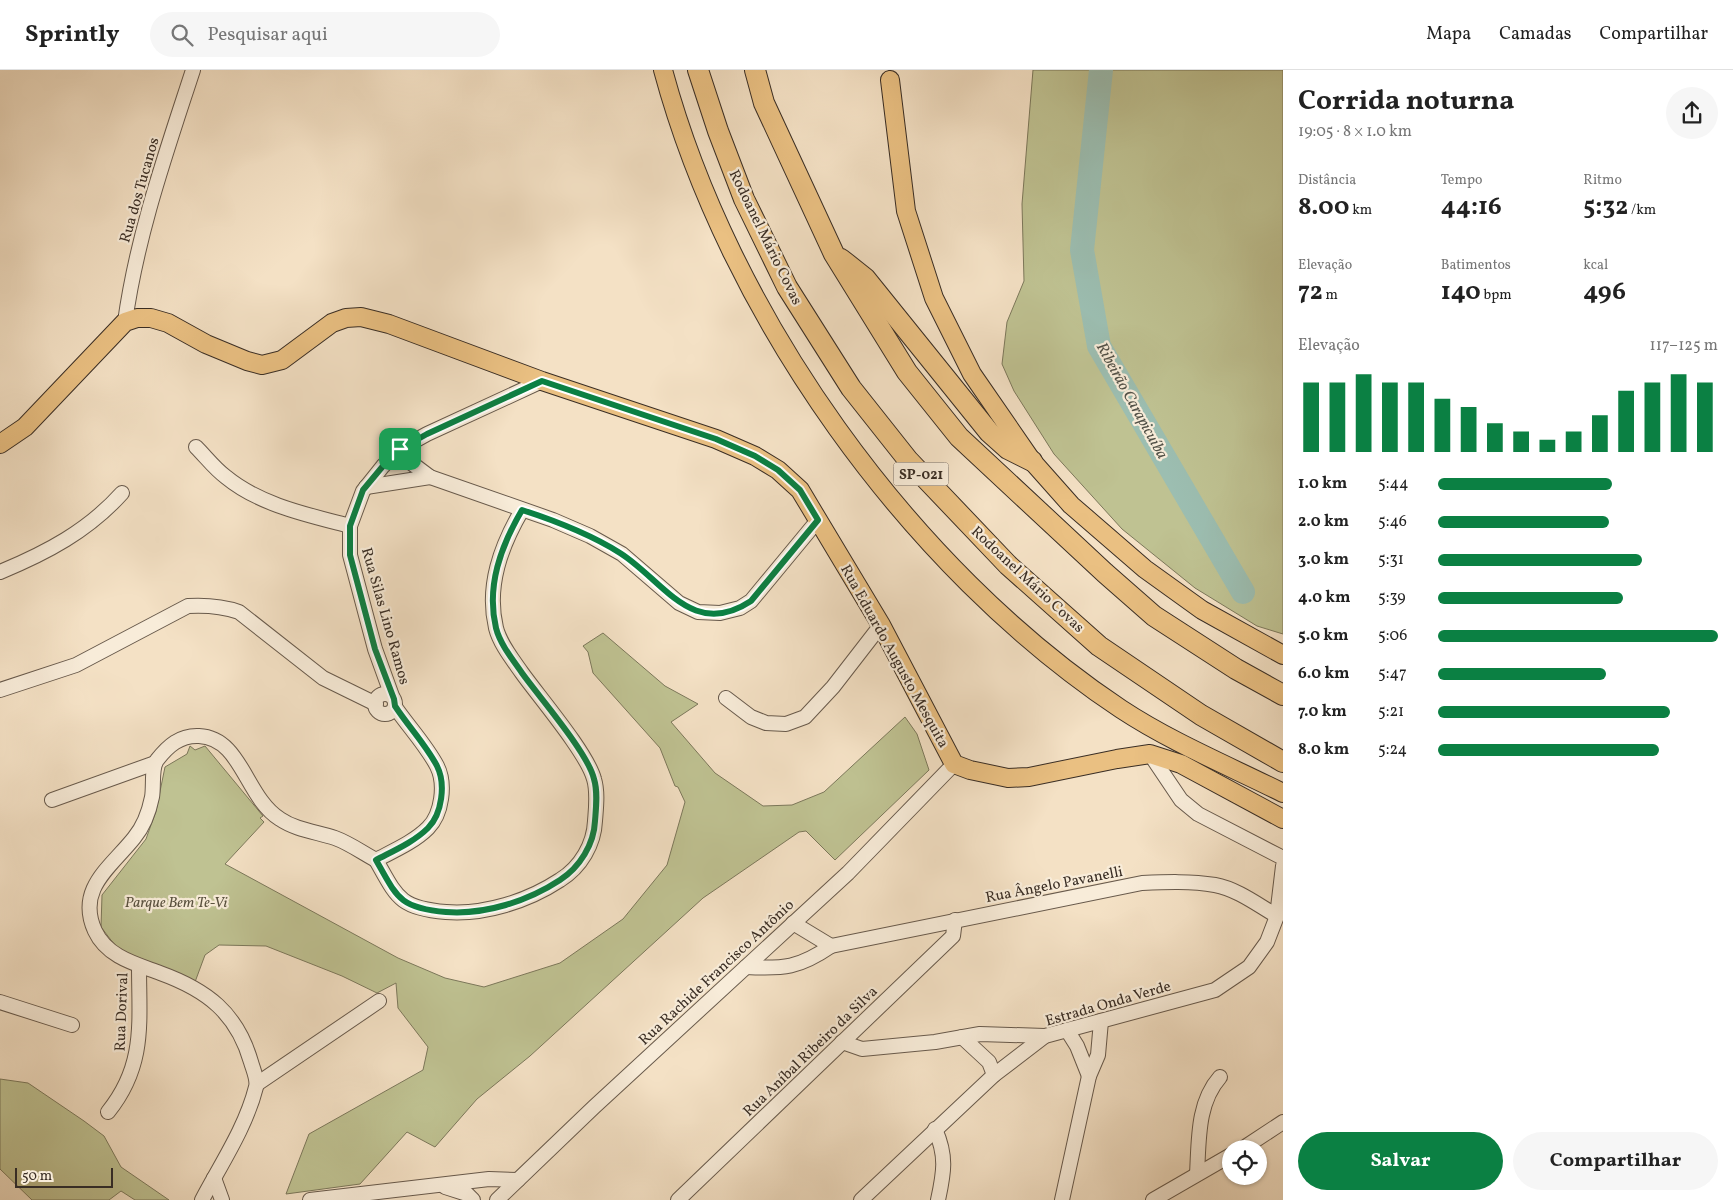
<!DOCTYPE html>
<html lang="pt">
<head>
<meta charset="utf-8">
<style>
  :root { --surface:#fff; --page:#f6f6f6; --text:#222; --muted:#767676; --line:#e0e0e0; --accent:#0b8043 }
  body { margin:0; font-family:Vollkorn,serif; background:var(--page); color:var(--text); height:100vh; display:flex; flex-direction:column; font-size:19px; white-space:nowrap }
  * { box-sizing:border-box; margin:0 }
  p { font-size:16px; color:var(--muted) }
  .icon { flex:none; width:28px; height:28px; fill:none; stroke:currentColor; stroke-width:2; stroke-linecap:round; stroke-linejoin:round }
  .map { position:relative; flex:1; overflow:hidden }
  .drawer { display:flex; flex-direction:column; background:var(--surface); width:450px }
  .drawer>* { flex:none }
  .tools { position:absolute; left:1222px; top:1070px; display:grid; gap:10px }
  .tools a { display:grid; place-items:center; width:45px; height:45px; border-radius:50%; background:var(--surface); box-shadow:0 1px 4px #0004; font-size:25px }
  .scale { position:absolute; left:15px; bottom:12px; width:98px; box-sizing:border-box; padding-left:5px; border:2px solid #392d24; border-top:0; font-size:14px; line-height:18px; white-space:nowrap; color:#392d24; -webkit-text-stroke:4px #f8ecd9; paint-order:stroke }
  .pin { position:absolute; display:grid; place-items:center; width:42px; height:42px; color:#fff; margin:-21px; border-radius:10px; box-shadow:0 2px 8px #0006 }
  .round { display:grid; place-items:center; flex:none; width:52px; height:52px; border-radius:26px; background:var(--page) }
  .summary { display:flex; align-items:center; justify-content:space-between; height:85px; padding:0 15px }
  h1 { font-size:28px; font-weight:700; line-height:38px }
  .figures { display:grid; grid-template-columns:repeat(3,1fr); gap:8px; height:85px; padding:5px 15px }
  .figures div { display:grid; align-content:center }
  .figures b { font-size:25px; font-weight:700 }
  .figures small { font-size:14px; font-weight:400 }
  .figures p { font-size:14px }
  .chart { height:140px; padding:10px 15px }
  .chart p { display:flex; justify-content:space-between }
  .chart svg { width:100%; height:90px; margin-top:5px; stroke:var(--accent); stroke-width:6 }
  .primary-button { display:flex; gap:10px; margin-top:auto; padding:10px 15px }
  .primary-button a { flex:1; height:58px; border-radius:30px; background:var(--accent); color:#fff; font-size:20px; font-weight:700; line-height:58px; text-align:center }
  .primary-button a+a { background:var(--page); color:var(--text) }
  ul { padding:0 15px; list-style:none; font-size:16px }
  li { display:grid; grid-template-columns:80px 60px 1fr; align-items:center; height:38px }
  li i { height:12px; border-radius:6px; background:var(--accent) }
  header { display:flex; align-items:center; gap:30px; box-sizing:border-box; height:70px; padding:0 25px; background:var(--surface); border-bottom:1px solid var(--line) }
  header strong { font-size:24px }
  nav { display:flex; gap:28px; margin-inline-start:auto; font-size:18px }
  .search { width:350px; height:45px; background:var(--page); display:flex; align-items:center; gap:12px; box-sizing:border-box; padding:0 18px; border-radius:28px; color:var(--muted); font-size:19px }
  main { display:flex; flex:1; min-height:0 }
  .map>svg:first-child { display:block }
  .green { fill:#bfc292; stroke:#7c785b }
  .lines { fill:none; stroke-linecap:round; stroke-linejoin:round }
  .river { stroke:#9cbeb1; stroke-width:24 }
  .minor-casing { stroke:#685a4c; stroke-width:16 }
  .major-casing { stroke:#392d24; stroke-width:20 }
  .highway-casing { stroke:#392d24; stroke-width:22 }
  .minor { stroke:#f8ecd9; stroke-width:14 }
  .major { stroke:#eac082; stroke-width:18 }
  .highway { stroke:#eac082; stroke-width:20 }
  .route-casing { stroke:#fff; stroke-width:10 }
  .route { stroke:#0b8043; stroke-width:6 }
  .labels { text-anchor:middle; stroke-width:4.5; stroke-linejoin:round; paint-order:stroke }
  .shield { fill:#f8ecd9; stroke:#72665a; stroke-width:1 }
  .shield-label { font-size:14px; font-weight:bold; fill:#392d24 }
  .street-label { font-size:15px; fill:#392d24; stroke:#f8ecd9 }
  .park-label { font-size:15px; font-style:italic; fill:#5a5240; stroke:#f8ecd9 }
  .water-label { font-size:16px; font-style:italic; fill:#525147; stroke:#f8ecd9 }
</style>
</head>
<body>
<header>
<strong>Sprintly</strong>
<div class="search"><svg class="icon" aria-label="search" viewBox="0 0 24 24"><circle cx="10" cy="10" r="6"/><path d="M15 15l6 6"/></svg>Pesquisar aqui</div>
<nav><a>Mapa</a><a>Camadas</a><a>Compartilhar</a></nav>
</header>
<main>
<div class="map">
<svg width="1283" height="1130" viewBox="0 0 1283 1130">
  <rect width="100%" height="100%" fill="#f4e1c5"/>
  <filter id="stains"><feTurbulence type="fractalNoise" baseFrequency=".004" numOctaves="4"/><feColorMatrix values="0 0 0 0 .2 0 0 0 0 .09 0 0 0 0 .02 0 0 0 .5 -.17"/></filter>
  <radialGradient id="worn" r=".72"><stop offset=".6" stop-color="#630" stop-opacity="0"/><stop offset="1" stop-color="#630" stop-opacity=".3"/></radialGradient>
  <!-- green -->
  <g class="green">
    <polygon points="1033,0 1283,0 1283,564 1257,556 1195,518 1122,459 1054,384 1014,321 1002,294 1007,252 1024,211 1022,134"/>
    <polygon points="603,563 665,616 698,634 671,652 715,703 763,736 792,735 824,722 905,647 917,664 929,700 835,790 806,761 799,762 703,828 530,986 477,1029 435,1077 407,1062 360,1114 286,1124 309,1064 423,1000 428,977 398,938 396,913 377,923 342,906 266,876 219,875 205,885 195,912 120,882 101,857 102,825 146,769 156,741 165,697 187,684 190,676 195,680 205,676 263,746 260,748 264,752 225,794 398,888 445,908 484,917 560,893 623,849 667,795 685,732 678,717 675,716 660,678 593,603 588,582 583,576"/>
    <polygon points="0,1009 28,1013 84,1051 104,1066 121,1097 169,1130 135,1130 121,1121 109,1130 32,1130 0,1099"/>
  </g>
  <g class="lines">
    <!-- river -->
    <polyline class="river" points="1101,0 1082,180 1099,276 1243,522"/>
    <defs>
      <g id="minor">
        <path d="M 125,252 C 137,165 166,83 193,0"/>
        <path d="M 196,377 C 206,387 215,399 226,407 C 260,435 308,445 350,456"/>
        <polyline points="400,379 406,389 430,407 553,450 590,466 622,484 679,533 698,542 720,543 740,538 751,531 818,450"/>
        <polyline points="366,417 430,407"/>
        <path d="M 0,502 C 46,483 88,461 122,423"/>
        <path d="M 0,620 L 76,595 L 188,536 C 206,535 222,536 239,542 L 323,608 L 376,634"/>
        <circle cx="385" cy="634" r="10"/>
        <polyline points="392,626 375,579 350,485 350,456 363,421 383,396 400,379 427,364 542,311"/>
        <polyline points="726,628 751,647 766,653 786,654 805,647 833,617 881,555"/>
        <polyline points="1150,684 1181,730 1198,744 1283,788"/>
        <polyline points="52,730 155,693"/>
        <path d="M 376,790 C 397,827 399,838 446,842 C 485,845 528,831 560,810 C 581,797 594,774 595,751 C 596,738 598,722 594,709 C 587,683 540,628 522,603 C 513,590 500,574 496,558 C 486,516 501,476 522,440"/>
        <path d="M 376,790 C 393,781 414,772 428,758 C 442,744 446,714 437,696 C 426,675 408,656 395,637"/>
        <path d="M 831,876 L 1142,813 C 1166,812 1191,811 1215,815 C 1237,819 1258,835 1277,846"/>
        <path d="M 746,897 C 784,899 799,898 831,876 L 793,853"/>
        <polyline points="0,932 72,955"/>
        <polyline points="1067,960 1077,976 1089,1006"/>
        <polyline points="962,967 989,992 994,1005"/>
        <polyline points="842,972 862,979 935,972 980,964 1045,966"/>
        <polyline points="257,1014 379,931"/>
        <path d="M 108,1042 C 146,995 139,952 139,896"/>
        <path d="M 935,1059 C 947,1086 944,1102 938,1130"/>
        <polyline points="1242,1079 1283,1052"/>
        <path d="M 1197,1104 C 1199,1070 1197,1033 1220,1007"/>
        <polyline points="214,1108 222,1130"/>
        <polyline points="445,1117 467,1124 473,1130"/>
        <path d="M 202,1130 C 221,1094 246,1057 256,1017 C 258,1010 253,999 251,992 C 237,943 207,920 160,903 C 136,894 107,887 95,861 C 76,819 110,798 134,768 C 144,756 149,742 152,727 C 154,716 151,698 157,690 C 168,676 180,665 199,666 C 242,668 245,727 280,749 C 296,760 317,762 335,768 C 349,773 363,783 376,790"/>
        <polyline points="310,1130 489,1109 518,1110"/>
        <polyline points="497,1130 594,1037 848,803 954,694"/>
        <polyline points="678,1130 953,866 955,850"/>
        <polyline points="861,1130 994,1005 1045,966 1215,920 1249,897 1267,872 1277,846 1283,796"/>
        <polyline points="1062,1130 1089,1006 1098,985 1101,951"/>
        <polyline points="1153,1130 1231,1085"/>
      </g>
      <g id="major">
        <path d="M 663,0 C 729,245 909,498 1121,639 C 1171,672 1229,696 1283,723"/>
        <polyline points="890,10 906,141 934,228 972,304 1032,391 1071,435 1145,499 1202,540 1283,585"/>
        <polyline points="0,374 25,357 125,252 137,248 151,248 168,253 206,274 247,291 262,295 282,290 332,253 346,248 361,247 389,254 542,311 716,369 755,386 778,400 800,420 881,555 954,694 970,700 1008,708 1029,707 1117,689 1150,684 1181,694 1283,749"/>
      </g>
      <g id="highway">
        <polyline points="698,0 718,61 744,129 787,217 851,318 908,390 1008,495 1099,576 1201,645 1283,692"/>
        <polyline points="755,0 764,33 834,184 907,302 959,367 1105,503 1154,546 1236,599 1283,625"/>
        <polyline points="841,189 865,208 989,362 1008,379 1032,391"/>
      </g>
    </defs>
    <!-- minor casing -->
    <use href="#minor" class="minor-casing"/>
    <!-- major casing -->
    <use href="#major" class="major-casing"/>
    <!-- highway casing -->
    <use href="#highway" class="highway-casing"/>
    <!-- minor -->
    <use href="#minor" class="minor"/>
    <!-- major -->
    <use href="#major" class="major"/>
    <!-- highway -->
    <use href="#highway" class="highway"/>
  </g>
  <g class="lines">
    <defs>
      <path id="route" d="M 542,311 L 716,369 L 755,386 L 778,400 L 800,420 L 818,450 L 751,531 C 692,570 663,510 620,483 C 590,464 556,451 522,440 C 501,476 486,516 496,558 C 500,574 513,590 522,603 C 540,628 588,683 594,709 C 598,722 596,738 595,751 C 594,774 580,797 560,810 C 528,831 485,845 446,842 C 399,838 397,827 376,790 C 393,781 414,772 428,758 C 442,744 446,714 437,696 C 426,675 408,656 395,636 L 394,629 L 375,579 L 350,485 L 350,456 L 363,420 L 383,396 L 400,379 L 427,364 Z"/>
    </defs>
    <!-- route casing -->
    <use href="#route" class="route-casing"/>
    <!-- route -->
    <use href="#route" class="route"/>
  </g>
  <g class="labels">
    <!-- shield labels -->
    <rect class="shield" x="893.5" y="392.5" width="55" height="23" rx="4"/>
    <g class="shield-label">
      <text x="921" y="409">SP-021</text>
    </g>
    <!-- street labels -->
    <g class="street-label">
      <text transform="translate(139 120) rotate(-74)" y="5">Rua dos Tucanos</text>
      <text transform="translate(766 167) rotate(64)" y="5">Rodoanel Mário Covas</text>
      <text transform="translate(1028 509) rotate(43)" y="5">Rodoanel Mário Covas</text>
      <text transform="translate(386 546) rotate(74)" y="5">Rua Silas Lino Ramos</text>
      <text transform="translate(895 586) rotate(61)" y="5">Rua Eduardo Augusto Mesquita</text>
      <text transform="translate(1054 814) rotate(-11)" y="5">Rua Ângelo Pavanelli</text>
      <text transform="translate(716 902) rotate(-43)" y="5">Rua Rachide Francisco Antônio</text>
      <text transform="translate(1108 933) rotate(-16)" y="5">Estrada Onda Verde</text>
      <text transform="translate(121 942) rotate(-88)" y="5">Rua Dorival</text>
      <text transform="translate(810 981) rotate(-44)" y="5">Rua Aníbal Ribeiro da Silva</text>
    </g>
    <!-- park labels -->
    <g class="park-label">
      <text x="176" y="837">Parque Bem Te-Vi</text>
    </g>
    <!-- water labels -->
    <g class="water-label">
      <text transform="translate(1133 330) rotate(61)" y="6">Ribeirão Carapicuíba</text>
    </g>
  </g>
  <rect width="100%" height="100%" filter="url(#stains)"/>
  <rect width="100%" height="100%" fill="url(#worn)"/>
</svg>
<div class="tools">
<a><svg class="icon" aria-label="locate" viewBox="0 0 24 24"><circle cx="12" cy="12" r="6"/><path d="M12 2v4M12 18v4M2 12h4M18 12h4"/></svg></a>
</div>
<div class="scale">50 m</div>
<div class="pin" style="left:400px;top:379px;background:#1e9e55"><svg class="icon" aria-label="arrive" viewBox="0 0 24 24"><path d="M6 21V4h12l-3 4 3 4H6"/></svg></div>
</div>
<section class="drawer">
<div class="summary"><div><h1>Corrida noturna</h1><p>19:05 · 8 × 1.0 km</p></div><a class="round"><svg class="icon" aria-label="share" viewBox="0 0 24 24"><path d="M12 15V3M7 8l5-5 5 5M5 13v7h14v-7"/></svg></a></div>
<div class="figures">
<div><p>Distância</p><b>8.00<small> km</small></b></div>
<div><p>Tempo</p><b>44:16</b></div>
<div><p>Ritmo</p><b>5:32<small> /km</small></b></div>
</div>
<div class="figures">
<div><p>Elevação</p><b>72<small> m</small></b></div>
<div><p>Batimentos</p><b>140<small> bpm</small></b></div>
<div><p>kcal</p><b>496</b></div>
</div>
<div class="chart"><p><span>Elevação</span>117–125 m</p>
<svg viewBox="0 0 160 44" preserveAspectRatio="none"><path d="M5 44V10M15 44V10M25 44V6M35 44V10M45 44V10M55 44V18M65 44V22M75 44V30M85 44V34M95 44V38M105 44V34M115 44V26M125 44V14M135 44V10M145 44V6M155 44V10"/></svg>
</div>
<ul>
<li><b>1.0 km</b>5:44<i style="width:62%"></i></li>
<li><b>2.0 km</b>5:46<i style="width:61%"></i></li>
<li><b>3.0 km</b>5:31<i style="width:73%"></i></li>
<li><b>4.0 km</b>5:39<i style="width:66%"></i></li>
<li><b>5.0 km</b>5:06<i style="width:100%"></i></li>
<li><b>6.0 km</b>5:47<i style="width:60%"></i></li>
<li><b>7.0 km</b>5:21<i style="width:83%"></i></li>
<li><b>8.0 km</b>5:24<i style="width:79%"></i></li>
</ul>
<div class="primary-button"><a>Salvar</a><a>Compartilhar</a></div>
</section>
</main>
</body>
</html>
